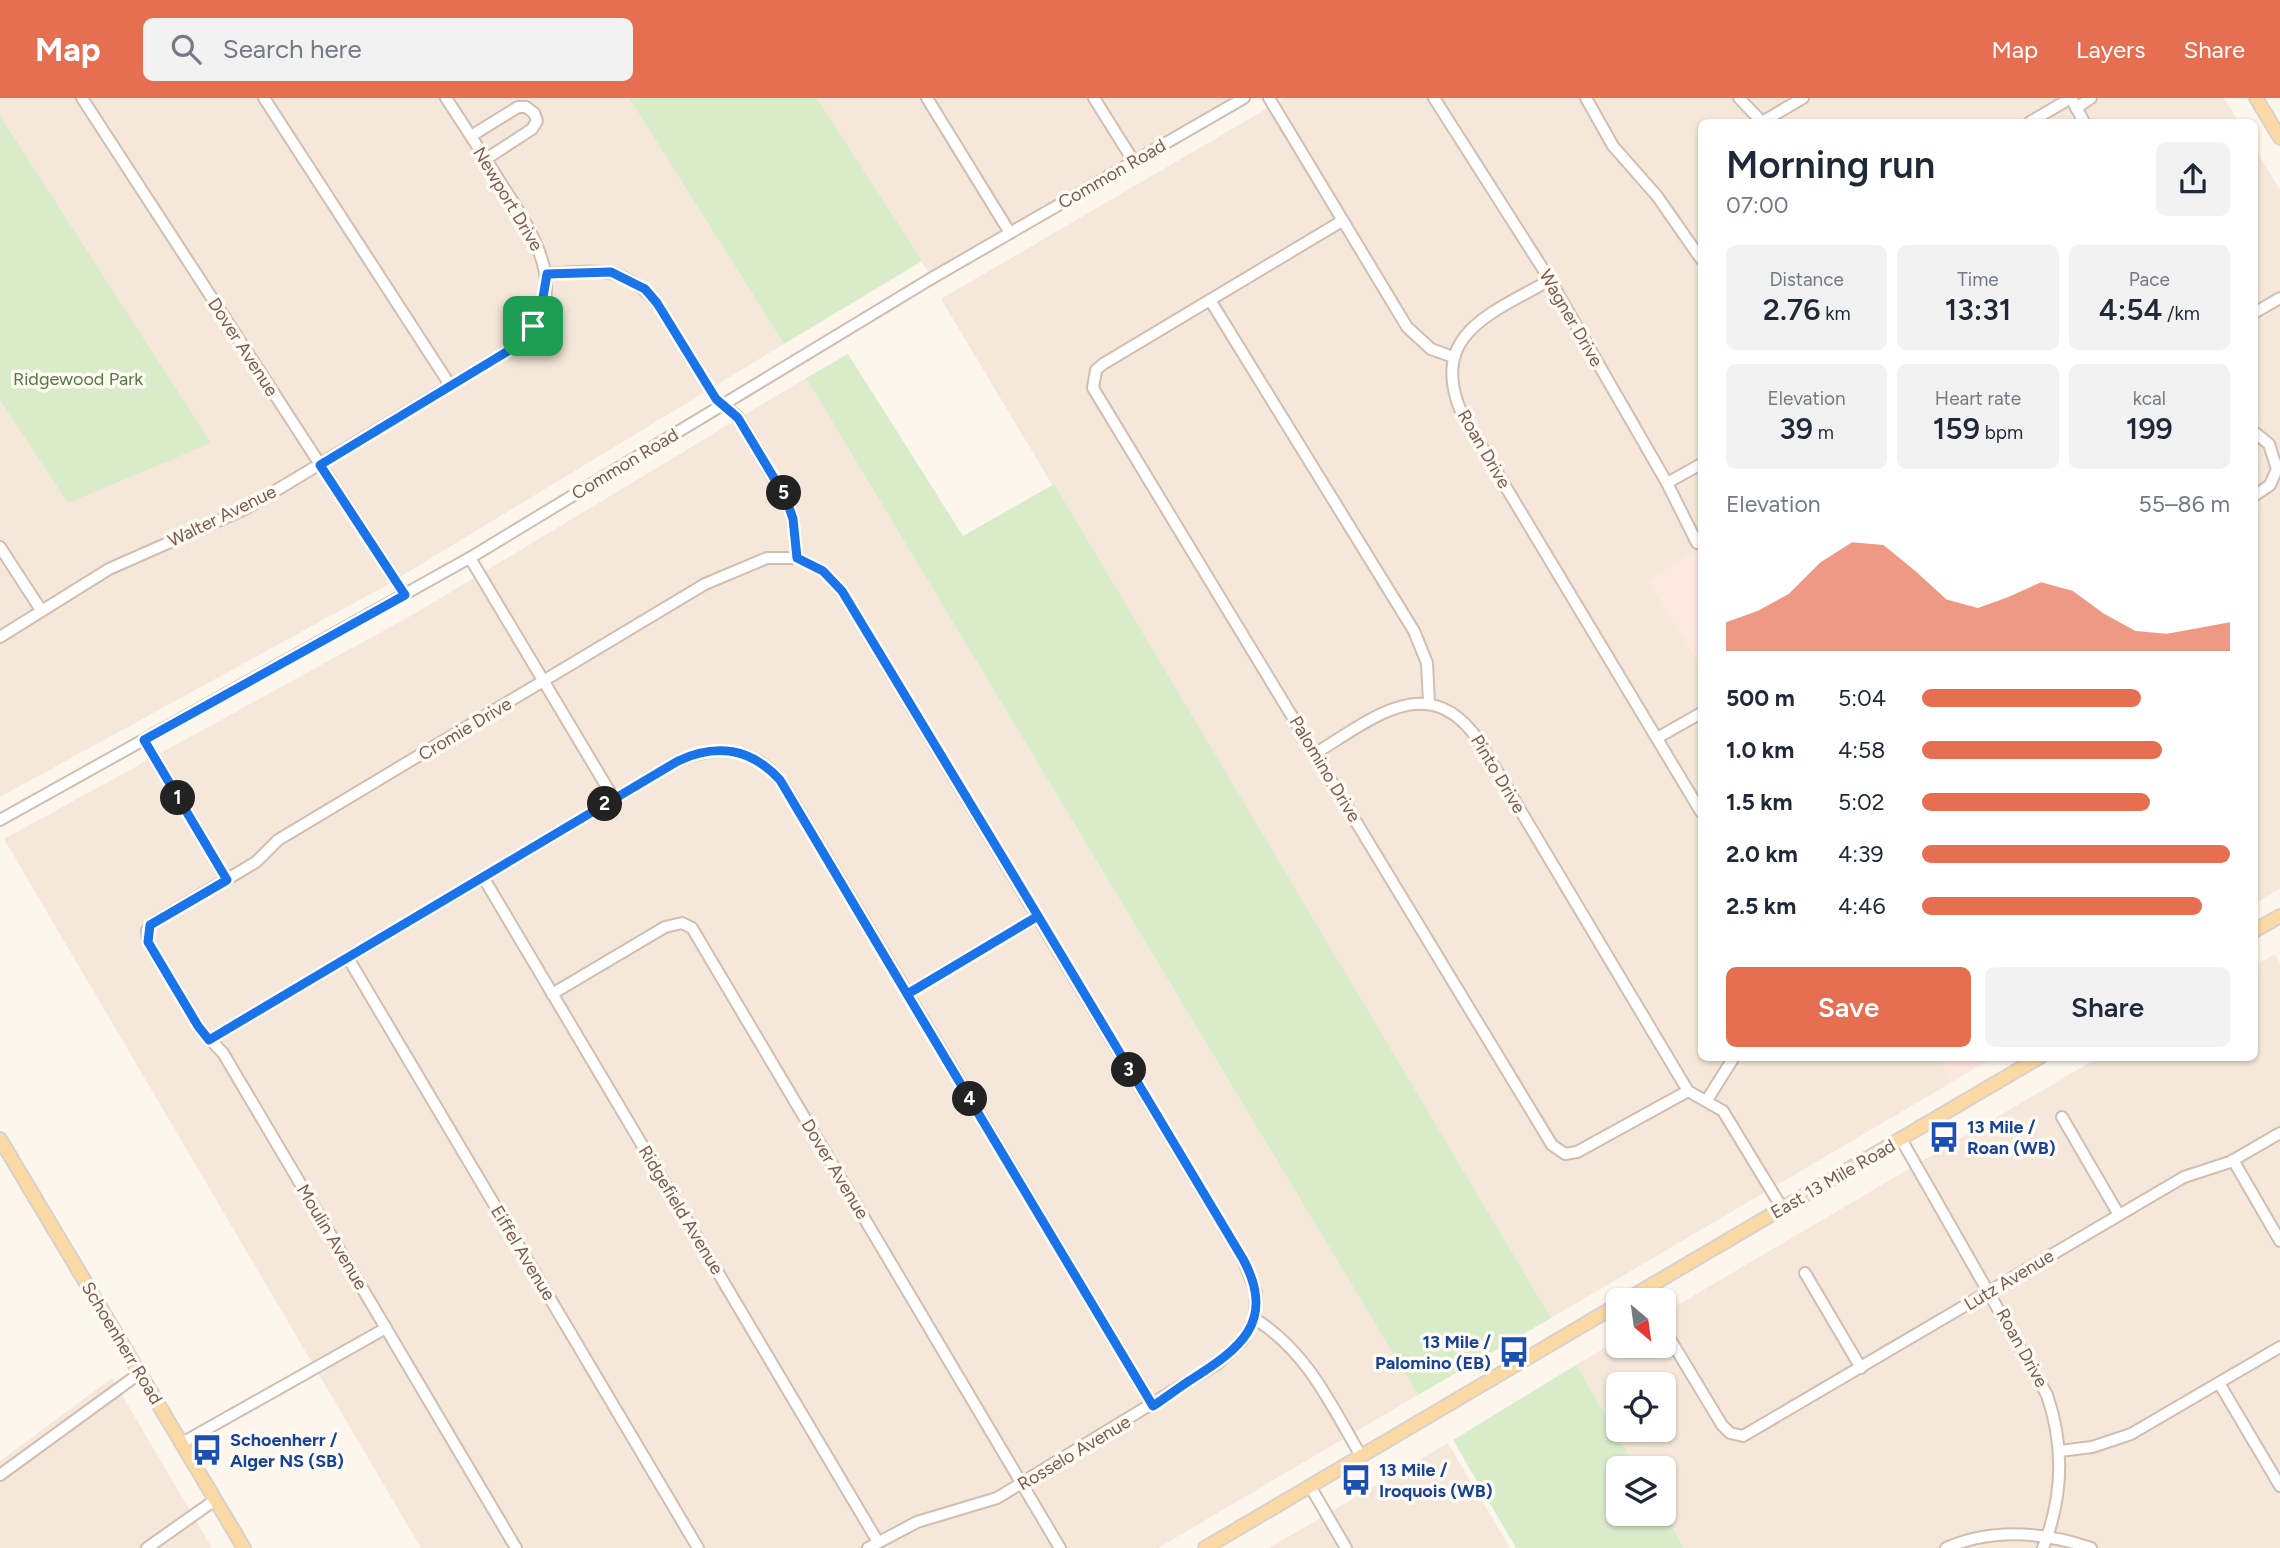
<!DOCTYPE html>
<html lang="en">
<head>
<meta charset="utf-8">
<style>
  :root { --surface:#fff; --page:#f2f2f3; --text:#1f2937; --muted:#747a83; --accent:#e76f51 }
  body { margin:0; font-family:Figtree,sans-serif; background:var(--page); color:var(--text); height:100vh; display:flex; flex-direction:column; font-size:26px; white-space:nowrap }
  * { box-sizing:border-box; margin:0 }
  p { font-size:23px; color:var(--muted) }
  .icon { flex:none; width:38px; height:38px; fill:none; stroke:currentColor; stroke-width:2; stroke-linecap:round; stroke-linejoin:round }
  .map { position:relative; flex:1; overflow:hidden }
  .panel { position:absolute; left:1698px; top:21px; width:560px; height:942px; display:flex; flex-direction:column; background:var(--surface); border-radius:10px; box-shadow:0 2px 5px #0004 }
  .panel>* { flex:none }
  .needle { width:46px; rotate:151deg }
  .fabs { position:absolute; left:1606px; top:1190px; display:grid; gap:14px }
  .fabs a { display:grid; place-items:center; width:70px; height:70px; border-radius:10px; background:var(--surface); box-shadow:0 2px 5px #0004; font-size:35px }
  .pin { position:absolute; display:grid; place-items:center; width:60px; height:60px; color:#fff; margin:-30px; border-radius:14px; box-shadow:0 4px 10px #0006 }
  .km { position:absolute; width:35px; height:35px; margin:-18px; border-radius:50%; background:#222; color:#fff; font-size:19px; line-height:35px; text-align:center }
  .round { display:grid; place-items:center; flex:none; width:74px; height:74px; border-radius:10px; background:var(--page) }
  .summary { display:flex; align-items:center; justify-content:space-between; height:119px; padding:0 28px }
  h1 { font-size:38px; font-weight:600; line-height:52px }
  .metrics { display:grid; grid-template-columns:repeat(3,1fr); gap:10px; height:119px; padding:7px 28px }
  .metrics div { display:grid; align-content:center; border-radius:10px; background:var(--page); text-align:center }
  .metrics b { font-size:30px; font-weight:600 }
  .metrics small { font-size:19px; font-weight:400 }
  .metrics p { font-size:19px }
  .chart { height:196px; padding:14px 28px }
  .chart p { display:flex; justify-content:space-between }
  .chart svg { width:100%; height:126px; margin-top:7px; fill:var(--accent); opacity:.7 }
  .button { display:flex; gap:14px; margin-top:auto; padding:14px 28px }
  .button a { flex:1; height:80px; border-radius:10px; background:var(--accent); color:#fff; font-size:28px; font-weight:600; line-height:80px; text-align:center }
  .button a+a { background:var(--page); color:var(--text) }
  ul { padding:0 28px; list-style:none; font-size:23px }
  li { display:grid; grid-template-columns:112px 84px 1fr; align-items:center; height:52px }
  li i { height:18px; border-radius:9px; background:var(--accent) }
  header { display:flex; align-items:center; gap:42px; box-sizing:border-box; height:98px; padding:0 35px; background:var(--accent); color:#fff }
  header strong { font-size:33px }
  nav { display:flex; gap:38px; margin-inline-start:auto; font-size:24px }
  .search { width:490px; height:63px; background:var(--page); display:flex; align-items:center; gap:18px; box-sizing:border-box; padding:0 24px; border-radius:10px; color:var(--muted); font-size:26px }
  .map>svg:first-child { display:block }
  .residential { fill:#f5e8da; fill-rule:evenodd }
  .commercial { fill:#fde8e0 }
  .green { fill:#d8ecc9 }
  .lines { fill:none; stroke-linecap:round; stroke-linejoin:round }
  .minor-casing { stroke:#d1beb0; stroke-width:14 }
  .major-casing { stroke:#dad1cd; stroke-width:16 }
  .minor { stroke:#fff; stroke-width:10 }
  .major { stroke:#fbd9a5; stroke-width:12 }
  .route-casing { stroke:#fff; stroke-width:14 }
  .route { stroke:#1a73e8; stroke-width:9 }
  .labels { text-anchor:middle; stroke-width:7; stroke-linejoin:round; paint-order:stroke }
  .street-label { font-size:18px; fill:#7a5c4d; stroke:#fffaf3 }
  .park-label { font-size:18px; fill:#537a41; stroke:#fffaf3 }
  .transit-label { font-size:18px; font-weight:bold; fill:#164399; stroke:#fffaf3; text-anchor:start }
</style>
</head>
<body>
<header>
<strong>Map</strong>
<div class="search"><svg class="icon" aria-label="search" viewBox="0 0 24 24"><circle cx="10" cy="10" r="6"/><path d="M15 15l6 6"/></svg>Search here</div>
<nav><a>Map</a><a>Layers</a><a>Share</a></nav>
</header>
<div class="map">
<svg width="2280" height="1450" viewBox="0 0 2280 1450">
  <rect width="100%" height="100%" fill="#fdf6ec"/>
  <!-- residential -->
  <g class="residential">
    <polygon points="0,0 629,0 784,246 385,488 0,699"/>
    <polygon points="817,0 1244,0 932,180"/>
    <polygon points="1285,0 2224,0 2239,24 1701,24 1701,451 1649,483 1701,568 1701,959 1938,959 1952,984 1551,1220 941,201"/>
    <polygon points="2254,49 2280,92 2280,791 2254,806"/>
    <polygon points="806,280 1418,1297 1158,1450 421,1450 4,741 414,516"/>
    <path d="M 2275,856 L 2280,865 L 2280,1450 L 1684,1450 L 1664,1416 L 1664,1370 L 1637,1370 L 1576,1267 L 1619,1241 L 1619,1248 L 1664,1248 L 1664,1215 L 2099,959 L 2254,959 L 2254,868 ZM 1619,1286 L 1664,1286 L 1664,1332 L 1619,1332 Z"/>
    <polygon points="112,1280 212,1450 0,1450 0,1363"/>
    <polygon points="1448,1345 1510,1450 1269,1450"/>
  </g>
  <!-- commercial -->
  <g class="commercial">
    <polygon points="1701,451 1701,568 1649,483"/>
    <polygon points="1938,959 1994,959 1952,984"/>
  </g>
  <!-- green -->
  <g class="green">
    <polygon points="629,0 817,0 922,163 784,246"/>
    <polygon points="0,18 211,345 68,405 0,302"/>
    <polygon points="848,256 963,438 1054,386 1551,1220 1418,1297 806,280"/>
    <polygon points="1576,1267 1637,1370 1619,1370 1619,1416 1664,1416 1684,1450 1516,1450 1453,1342"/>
  </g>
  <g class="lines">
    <defs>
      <g id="minor">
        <polyline points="82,0 405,497"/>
        <polyline points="264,0 450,287"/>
        <polyline points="927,0 1010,135"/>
        <polyline points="1094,0 1134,64"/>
        <polyline points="1269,0 1407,229 1431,251 1453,259"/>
        <polyline points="1434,0 1550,182 1667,385 1697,445"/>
        <polyline points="1586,0 1613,48 1657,98 1701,161"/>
        <polyline points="1739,0 1762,24"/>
        <polyline points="2076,10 2091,0"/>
        <polyline points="1762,24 1803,0"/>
        <polyline points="2030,24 2071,0 2084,24"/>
        <polyline points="471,38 518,9 526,9 534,15 537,23 532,31 486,61"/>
        <polyline points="1342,123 1103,266 1096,272 1093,290 1552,1047 1565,1056 1577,1054 1688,993"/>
        <path d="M 547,176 C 594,173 623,166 657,205 L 716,301 L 738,319 L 788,405 L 793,421 L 797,460 L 823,473 L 842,493 L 1243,1161 L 1256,1194 L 1255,1221 C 1307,1253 1331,1307 1361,1358"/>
        <path d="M 1550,182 C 1492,215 1427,236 1462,316 L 1701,714"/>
        <polyline points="1210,202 1414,533 1427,565 1429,605"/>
        <polyline points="2254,215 2280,200"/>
        <polyline points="2254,334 2269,346 2277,371 2270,387 2254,398"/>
        <polyline points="1667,385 1701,366"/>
        <polyline points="0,449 41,512"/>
        <polyline points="470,460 614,701"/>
        <path d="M 0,539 L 109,471 L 245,411 L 508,253 C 578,203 537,141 502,87 C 484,58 465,29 446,0"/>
        <polyline points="1657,640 1701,615"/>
        <polyline points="144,642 227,782"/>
        <path d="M 1316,655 C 1372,621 1429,570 1479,643 L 1688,993 L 1723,1013 L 1782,1110"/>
        <polyline points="0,722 473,458 932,180 1244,0"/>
        <polyline points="483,779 878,1444"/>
        <polyline points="348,860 698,1450"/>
        <polyline points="552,896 665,829 682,825 692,830 1060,1450"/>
        <polyline points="907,896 1038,818"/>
        <path d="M 209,942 L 678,663 C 718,645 758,650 784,688 L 1153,1308"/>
        <polyline points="1707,1002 1734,959"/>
        <polyline points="2062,1019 2119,1117"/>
        <path d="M 1901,1041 L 2047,1297 C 2065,1349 2063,1399 2043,1450"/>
        <polyline points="2233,1062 2280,1143"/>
        <polyline points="1805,1175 1861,1270"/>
        <polyline points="1642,1193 1647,1202"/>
        <polyline points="1664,1231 1722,1327 1730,1335 1743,1338 2184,1079 2230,1064 2280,1035"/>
        <polyline points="2219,1285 2280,1388"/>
        <polyline points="182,1345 386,1230"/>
        <polyline points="2060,1353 2092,1349 2131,1336 2280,1249"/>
        <polyline points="0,1377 140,1275"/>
        <polyline points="1310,1388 1346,1450"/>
        <polyline points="147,1450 215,1402"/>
        <polyline points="516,1450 223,955 200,931 148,844 147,832 153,825 256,764 278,742 705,486 767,460 797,460"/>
        <polyline points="868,1450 917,1424 997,1400 1217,1266 1242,1243 1255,1221"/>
        <path d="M 1946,1450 C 1994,1429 2043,1434 2091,1450"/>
      </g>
      <g id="major">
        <polyline points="2256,0 2280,40"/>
        <polyline points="2254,833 2280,818"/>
        <polyline points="0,1041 244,1450"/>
        <polyline points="1626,1202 2040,959"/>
        <polyline points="1205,1450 1619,1206"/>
      </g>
    </defs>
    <!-- minor casing -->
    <use href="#minor" class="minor-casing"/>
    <!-- major casing -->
    <use href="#major" class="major-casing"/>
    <!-- minor -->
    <use href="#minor" class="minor"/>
    <!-- major -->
    <use href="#major" class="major"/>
  </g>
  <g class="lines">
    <defs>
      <path id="route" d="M 533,228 L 508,253 L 320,367 L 405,497 L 144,642 L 227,782 L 150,827 L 148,844 L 198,928 L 209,942 L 678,663 C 716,645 751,650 780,682 L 907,896 C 951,870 994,844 1038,818 L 1243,1161 C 1277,1224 1240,1251 1189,1283 C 1177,1291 1165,1300 1153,1308 L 907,896 L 918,890 L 1038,818 L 842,493 L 823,473 L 797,460 L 793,421 L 786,400 L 738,320 L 716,301 L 657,205 L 645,191 L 611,174 L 547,176 L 541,211 L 533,228"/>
    </defs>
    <!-- route casing -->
    <use href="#route" class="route-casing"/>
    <!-- route -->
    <use href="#route" class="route"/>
  </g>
  <!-- icons -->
  <defs>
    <symbol id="bus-bare" viewBox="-9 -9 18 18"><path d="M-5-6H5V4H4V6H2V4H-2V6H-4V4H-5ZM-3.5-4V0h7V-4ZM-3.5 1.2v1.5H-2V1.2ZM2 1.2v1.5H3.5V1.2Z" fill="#1a4fb4" stroke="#fffaf3" stroke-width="2.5" paint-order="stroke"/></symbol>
  </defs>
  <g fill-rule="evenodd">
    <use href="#bus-bare" x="1922" y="1017" width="44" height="44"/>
    <use href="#bus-bare" x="1492" y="1232" width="44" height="44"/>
    <use href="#bus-bare" x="185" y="1330" width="44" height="44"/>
    <use href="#bus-bare" x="1334" y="1360" width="44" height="44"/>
  </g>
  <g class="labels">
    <!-- street labels -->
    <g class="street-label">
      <text transform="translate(1112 76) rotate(-30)" y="6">Common Road</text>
      <text transform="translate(508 101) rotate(59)" y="6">Newport Drive</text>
      <text transform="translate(1571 220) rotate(60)" y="6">Wagner Drive</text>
      <text transform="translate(243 249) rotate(57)" y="6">Dover Avenue</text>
      <text transform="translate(1484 351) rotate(60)" y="6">Roan Drive</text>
      <text transform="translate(625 366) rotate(-31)" y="6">Common Road</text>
      <text transform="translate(222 418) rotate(-26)" y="6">Walter Avenue</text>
      <text transform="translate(465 631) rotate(-31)" y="6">Cromie Drive</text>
      <text transform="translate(1325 671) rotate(59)" y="6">Palomino Drive</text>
      <text transform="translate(1498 676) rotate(59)" y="6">Pinto Drive</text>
      <text transform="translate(835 1071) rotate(59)" y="6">Dover Avenue</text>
      <text transform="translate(1833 1081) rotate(-30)" y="6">East 13 Mile Road</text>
      <text transform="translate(681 1112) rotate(59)" y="6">Ridgefield Avenue</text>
      <text transform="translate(332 1139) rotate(59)" y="6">Moulin Avenue</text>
      <text transform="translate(523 1155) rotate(59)" y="6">Eiffel Avenue</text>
      <text transform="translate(2009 1182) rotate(-31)" y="6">Lutz Avenue</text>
      <text transform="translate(122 1245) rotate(59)" y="6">Schoenherr Road</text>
      <text transform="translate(2022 1250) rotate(61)" y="6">Roan Drive</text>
      <text transform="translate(1074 1355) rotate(-31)" y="6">Rosselo Avenue</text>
    </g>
    <!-- park labels -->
    <g class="park-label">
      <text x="78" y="287">Ridgewood Park</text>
    </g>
    <!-- transit labels -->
    <g class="transit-label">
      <text x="1967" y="1035">13 Mile /<tspan x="1967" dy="21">Roan (WB)</tspan></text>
      <text x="1491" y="1250" text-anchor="end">13 Mile /<tspan x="1491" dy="21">Palomino (EB)</tspan></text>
      <text x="230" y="1348">Schoenherr /<tspan x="230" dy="21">Alger NS (SB)</tspan></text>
      <text x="1379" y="1378">13 Mile /<tspan x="1379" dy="21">Iroquois (WB)</tspan></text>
    </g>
  </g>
</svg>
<div class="fabs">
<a><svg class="needle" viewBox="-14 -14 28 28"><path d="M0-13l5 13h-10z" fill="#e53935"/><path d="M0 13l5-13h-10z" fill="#747a83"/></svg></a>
<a><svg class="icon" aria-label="locate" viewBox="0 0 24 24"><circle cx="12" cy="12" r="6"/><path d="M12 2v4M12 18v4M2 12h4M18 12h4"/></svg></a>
<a><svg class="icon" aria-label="layers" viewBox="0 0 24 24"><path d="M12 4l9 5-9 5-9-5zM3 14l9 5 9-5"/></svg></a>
</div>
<div class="pin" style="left:533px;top:228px;background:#1e9e55"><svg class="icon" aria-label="arrive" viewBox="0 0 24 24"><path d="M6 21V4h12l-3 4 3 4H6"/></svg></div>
<b class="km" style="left:178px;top:700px">1</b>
<b class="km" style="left:605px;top:706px">2</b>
<b class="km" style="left:1129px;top:972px">3</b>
<b class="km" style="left:970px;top:1001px">4</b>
<b class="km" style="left:784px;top:395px">5</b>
<section class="panel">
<div class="summary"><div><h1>Morning run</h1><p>07:00</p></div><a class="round"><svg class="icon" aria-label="share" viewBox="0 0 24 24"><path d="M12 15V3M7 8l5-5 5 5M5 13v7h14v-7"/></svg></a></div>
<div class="metrics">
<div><p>Distance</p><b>2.76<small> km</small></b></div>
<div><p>Time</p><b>13:31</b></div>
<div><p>Pace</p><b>4:54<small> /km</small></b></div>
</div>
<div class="metrics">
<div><p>Elevation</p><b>39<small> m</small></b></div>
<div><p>Heart rate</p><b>159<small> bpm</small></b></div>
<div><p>kcal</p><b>199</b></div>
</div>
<div class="chart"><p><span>Elevation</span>55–86 m</p>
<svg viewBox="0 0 160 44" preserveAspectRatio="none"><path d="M0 44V34L10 30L20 24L30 13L40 6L50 7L60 16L70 26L80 29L90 25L100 20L110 23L120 31L130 37L140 38L150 36L160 34V44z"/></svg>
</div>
<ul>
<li><b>500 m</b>5:04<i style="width:71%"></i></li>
<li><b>1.0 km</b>4:58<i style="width:78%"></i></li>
<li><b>1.5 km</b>5:02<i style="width:74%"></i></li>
<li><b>2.0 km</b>4:39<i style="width:100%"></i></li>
<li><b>2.5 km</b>4:46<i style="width:91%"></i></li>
</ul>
<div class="button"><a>Save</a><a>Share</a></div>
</section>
</div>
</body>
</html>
